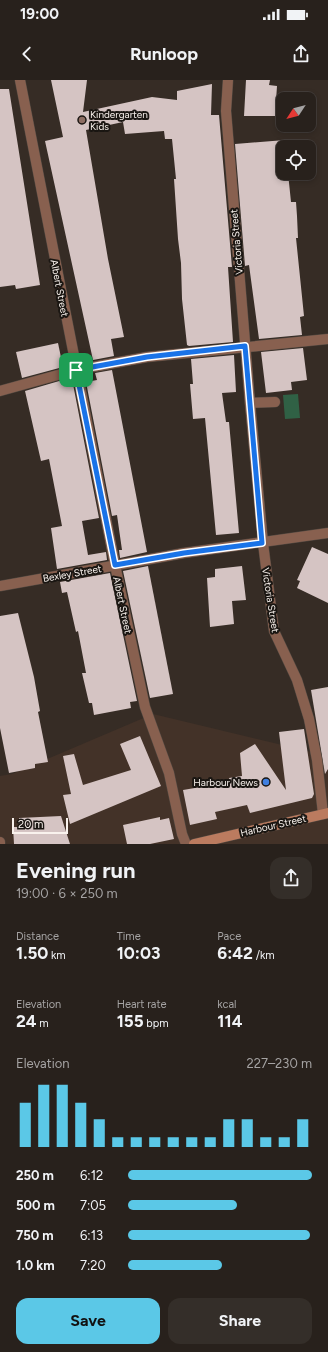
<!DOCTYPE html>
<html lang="en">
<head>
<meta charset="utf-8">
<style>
  :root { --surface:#28211c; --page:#342e29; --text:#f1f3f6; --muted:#a5a3a3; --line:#443e3b; --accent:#5bc8e7 }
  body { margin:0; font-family:Figtree,sans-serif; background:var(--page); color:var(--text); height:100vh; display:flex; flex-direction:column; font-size:15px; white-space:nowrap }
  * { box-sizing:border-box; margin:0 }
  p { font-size:13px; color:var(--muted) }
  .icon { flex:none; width:22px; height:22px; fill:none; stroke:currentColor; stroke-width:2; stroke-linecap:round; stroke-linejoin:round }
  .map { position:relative; height:764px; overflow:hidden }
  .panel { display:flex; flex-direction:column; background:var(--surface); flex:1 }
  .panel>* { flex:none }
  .needle { width:26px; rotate:234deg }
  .buttons { position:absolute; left:276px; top:12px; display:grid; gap:8px }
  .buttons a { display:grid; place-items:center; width:40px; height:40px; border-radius:8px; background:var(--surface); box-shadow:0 2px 6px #0003,0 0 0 1px var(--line); font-size:20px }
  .scale { position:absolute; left:12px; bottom:10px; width:56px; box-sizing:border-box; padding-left:4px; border:2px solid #f9f2ed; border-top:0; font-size:11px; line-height:14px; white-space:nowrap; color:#f9f2ed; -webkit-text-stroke:3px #1a1612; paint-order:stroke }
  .pin { position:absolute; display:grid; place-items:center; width:34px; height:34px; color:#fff; margin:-17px; border-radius:8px; box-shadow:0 2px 6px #0006 }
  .round { display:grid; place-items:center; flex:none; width:42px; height:42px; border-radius:12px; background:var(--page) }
  .summary { display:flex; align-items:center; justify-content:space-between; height:68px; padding:0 16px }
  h1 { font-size:22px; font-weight:700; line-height:30px }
  .stats { display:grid; grid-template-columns:repeat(3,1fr); gap:6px; height:68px; padding:4px 16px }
  .stats div { display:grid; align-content:center }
  .stats b { font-size:17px; font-weight:700 }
  .stats small { font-size:11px; font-weight:400 }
  .stats p { font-size:11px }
  .chart { height:112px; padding:8px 16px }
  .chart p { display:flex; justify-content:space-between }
  .chart svg { width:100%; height:72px; margin-top:4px; stroke:var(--accent); stroke-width:6 }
  .action { display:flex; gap:8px; margin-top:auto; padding:8px 16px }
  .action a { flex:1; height:46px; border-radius:12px; background:var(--accent); color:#111; font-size:16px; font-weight:700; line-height:46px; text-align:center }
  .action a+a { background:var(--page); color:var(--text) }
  ul { padding:0 16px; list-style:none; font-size:13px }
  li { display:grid; grid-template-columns:64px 48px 1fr; align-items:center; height:30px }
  li i { height:10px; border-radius:5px; background:var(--accent) }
  .status { display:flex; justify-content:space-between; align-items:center; height:28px; padding:0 20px; background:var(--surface); direction:ltr }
  .status svg { height:11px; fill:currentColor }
  header { display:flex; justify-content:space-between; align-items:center; height:52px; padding:0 16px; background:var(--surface); font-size:18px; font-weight:700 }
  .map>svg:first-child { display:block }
  .commercial { fill:#433228 }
  .green { fill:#306145 }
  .building { fill:#d5c4c3 }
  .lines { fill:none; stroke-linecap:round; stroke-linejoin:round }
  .street-casing { stroke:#514841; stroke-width:11 }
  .secondary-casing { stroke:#514841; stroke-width:11 }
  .street { stroke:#88604f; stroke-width:10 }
  .secondary { stroke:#bb7b5f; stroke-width:10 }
  .route-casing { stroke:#fff; stroke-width:8 }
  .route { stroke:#1a73e8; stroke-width:5 }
  .education-dot { fill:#8d6e63; stroke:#1a1612; stroke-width:1.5 }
  .shop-dot { fill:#3f7fe0; stroke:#1a1612; stroke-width:1.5 }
  .labels { text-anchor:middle; stroke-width:4; stroke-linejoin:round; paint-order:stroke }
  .poi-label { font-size:10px; fill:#f9f2ed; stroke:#1a1612; text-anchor:start }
  .street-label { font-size:10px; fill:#f9f2ed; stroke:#1a1612 }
</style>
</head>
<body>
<div class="status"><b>19:00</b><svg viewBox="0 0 49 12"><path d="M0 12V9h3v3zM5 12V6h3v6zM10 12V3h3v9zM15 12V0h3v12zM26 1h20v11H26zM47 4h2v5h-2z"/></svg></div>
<header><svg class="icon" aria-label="back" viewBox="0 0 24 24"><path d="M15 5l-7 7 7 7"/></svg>Runloop<svg class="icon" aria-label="share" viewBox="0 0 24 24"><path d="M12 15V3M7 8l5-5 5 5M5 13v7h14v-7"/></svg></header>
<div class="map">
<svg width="328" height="764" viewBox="0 0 328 764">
  <rect width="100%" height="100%" fill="#362c25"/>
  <!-- commercial -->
  <polygon class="commercial" points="153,634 328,676 328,764 0,764 0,696 12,694"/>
  <!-- green -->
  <polygon class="green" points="298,314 300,338 285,339 283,315"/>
  <!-- building -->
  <g class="building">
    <polygon points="51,0 87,0 83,32 152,17 177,20 177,11 212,4 211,35 219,35 232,187 228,187 233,262 189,266 187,265 182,219 181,183 178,159 174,99 176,99 172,59 165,59 164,51 125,54 123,42 86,50 108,179 124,257 111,259 114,276 93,280 45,61 63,57"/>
    <polygon points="246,0 270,0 269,5 277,6 275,36 244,36"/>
    <polygon points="0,9 9,9 40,205 16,209 15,205 0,207"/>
    <polygon points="285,60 286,67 283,67 283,93 288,93 291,122 296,122 297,136 298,158 296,158 304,236 300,237 302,255 259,259 249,185 245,186 235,64"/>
    <polygon points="58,263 63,287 22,298 16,272"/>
    <polygon points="303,268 307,300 291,302 292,310 266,313 261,272"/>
    <polygon points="234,275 236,312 222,313 226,342 229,342 239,453 216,455 205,338 193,339 190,304 193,304 191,279"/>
    <polygon points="112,290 147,472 120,478 119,470 122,470 117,435 112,436 86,302 97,300 95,293"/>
    <polygon points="66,299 67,305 73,304 99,438 82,441 88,475 106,472 107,480 57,489 51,448 62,446 49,379 41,381 25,311"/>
    <polygon points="312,467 328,474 328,523 297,508 300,501 297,500"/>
    <polygon points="148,486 173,614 150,618 123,491"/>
    <polygon points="242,486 246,520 232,521 234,544 210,547 207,498 215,497 215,489"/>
    <polygon points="110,493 137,621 130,622 131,628 94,635 92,623 89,623 82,593 86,593 78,551 76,552 67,512 62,513 60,502"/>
    <polygon points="18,533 34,597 40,631 38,632 48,682 35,684 35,688 9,693 0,648 0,536"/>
    <polygon points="328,607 328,689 325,694 311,610"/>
    <polygon points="304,649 314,714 312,718 250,733 247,725 215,732 217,739 190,745 183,710 230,702 229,698 242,696 240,673 255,664 286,710 279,652"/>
    <polygon points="140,656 161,706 70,744 63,715 71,714 63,676 74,674 83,705 131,690 120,664"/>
    <polygon points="61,736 70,764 14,764 13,747 20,747 19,738"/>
    <polygon points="160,737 160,740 169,738 174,759 150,764 127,764 123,745"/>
  </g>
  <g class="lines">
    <defs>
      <g id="street">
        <polyline points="20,0 115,485 145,627 169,693 182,754 186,764"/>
        <polyline points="228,0 226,31 250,323 275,322"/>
        <polyline points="0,311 76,290 147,277 328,259"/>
        <polyline points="250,323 263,463 274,551 297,600 309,639 317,680 323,734"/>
        <polyline points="0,506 184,473 328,453"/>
        <polyline points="0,762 0,764"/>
      </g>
      <polyline id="secondary" points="194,764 328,733"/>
    </defs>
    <!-- street casing -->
    <use href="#street" class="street-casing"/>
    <!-- secondary casing -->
    <use href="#secondary" class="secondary-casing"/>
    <!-- street -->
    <use href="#street" class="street"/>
    <!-- secondary -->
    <use href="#secondary" class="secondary"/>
  </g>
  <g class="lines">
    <defs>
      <polygon id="route" points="245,266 262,463 184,473 115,485 76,290 147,277"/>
    </defs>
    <!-- route casing -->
    <use href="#route" class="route-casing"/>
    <!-- route -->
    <use href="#route" class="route"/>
  </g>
  <!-- markers -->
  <circle class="education-dot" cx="82" cy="40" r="4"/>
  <circle class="shop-dot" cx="266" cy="702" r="4"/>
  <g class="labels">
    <!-- poi labels -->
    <g class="poi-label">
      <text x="90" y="38">Kindergarten<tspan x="90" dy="12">Kids</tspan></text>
      <text x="258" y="706" text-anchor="end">Harbour News</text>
    </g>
    <!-- street labels -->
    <g class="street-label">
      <text transform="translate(236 162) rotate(-95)" y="4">Victoria Street</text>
      <text transform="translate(60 208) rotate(79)" y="4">Albert Street</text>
      <text transform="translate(72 493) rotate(-10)" y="4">Bexley Street</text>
      <text transform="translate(271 520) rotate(81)" y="4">Victoria Street</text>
      <text transform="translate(123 525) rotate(78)" y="4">Albert Street</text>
      <text transform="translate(273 745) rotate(-13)" y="4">Harbour Street</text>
    </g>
  </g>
</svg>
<div class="buttons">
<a><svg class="needle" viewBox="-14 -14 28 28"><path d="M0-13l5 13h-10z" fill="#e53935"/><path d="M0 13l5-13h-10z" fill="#a5a3a3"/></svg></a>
<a><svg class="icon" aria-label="locate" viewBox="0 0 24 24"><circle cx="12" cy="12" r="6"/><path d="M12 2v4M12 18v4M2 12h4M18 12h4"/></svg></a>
</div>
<div class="scale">20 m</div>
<div class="pin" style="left:76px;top:290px;background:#1e9e55"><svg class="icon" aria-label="arrive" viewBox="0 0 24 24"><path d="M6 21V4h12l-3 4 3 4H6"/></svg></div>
</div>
<section class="panel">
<div class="summary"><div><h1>Evening run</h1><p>19:00 · 6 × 250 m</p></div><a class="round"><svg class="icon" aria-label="share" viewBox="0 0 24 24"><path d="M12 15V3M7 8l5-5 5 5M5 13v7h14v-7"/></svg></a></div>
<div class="stats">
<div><p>Distance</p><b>1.50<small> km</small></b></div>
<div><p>Time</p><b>10:03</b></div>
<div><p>Pace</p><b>6:42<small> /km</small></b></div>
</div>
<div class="stats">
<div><p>Elevation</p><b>24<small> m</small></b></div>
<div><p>Heart rate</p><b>155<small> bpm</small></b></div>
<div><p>kcal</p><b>114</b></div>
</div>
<div class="chart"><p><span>Elevation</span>227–230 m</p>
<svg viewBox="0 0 160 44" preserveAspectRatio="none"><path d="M5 44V17M15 44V6M25 44V6M35 44V17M45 44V27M55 44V38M65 44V38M75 44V38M85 44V38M95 44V38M105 44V38M115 44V27M125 44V27M135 44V38M145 44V38M155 44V27"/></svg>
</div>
<ul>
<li><b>250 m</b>6:12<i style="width:100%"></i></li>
<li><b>500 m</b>7:05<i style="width:59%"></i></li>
<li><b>750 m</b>6:13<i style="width:99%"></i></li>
<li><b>1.0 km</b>7:20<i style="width:51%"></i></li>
</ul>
<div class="action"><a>Save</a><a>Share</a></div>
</section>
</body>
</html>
